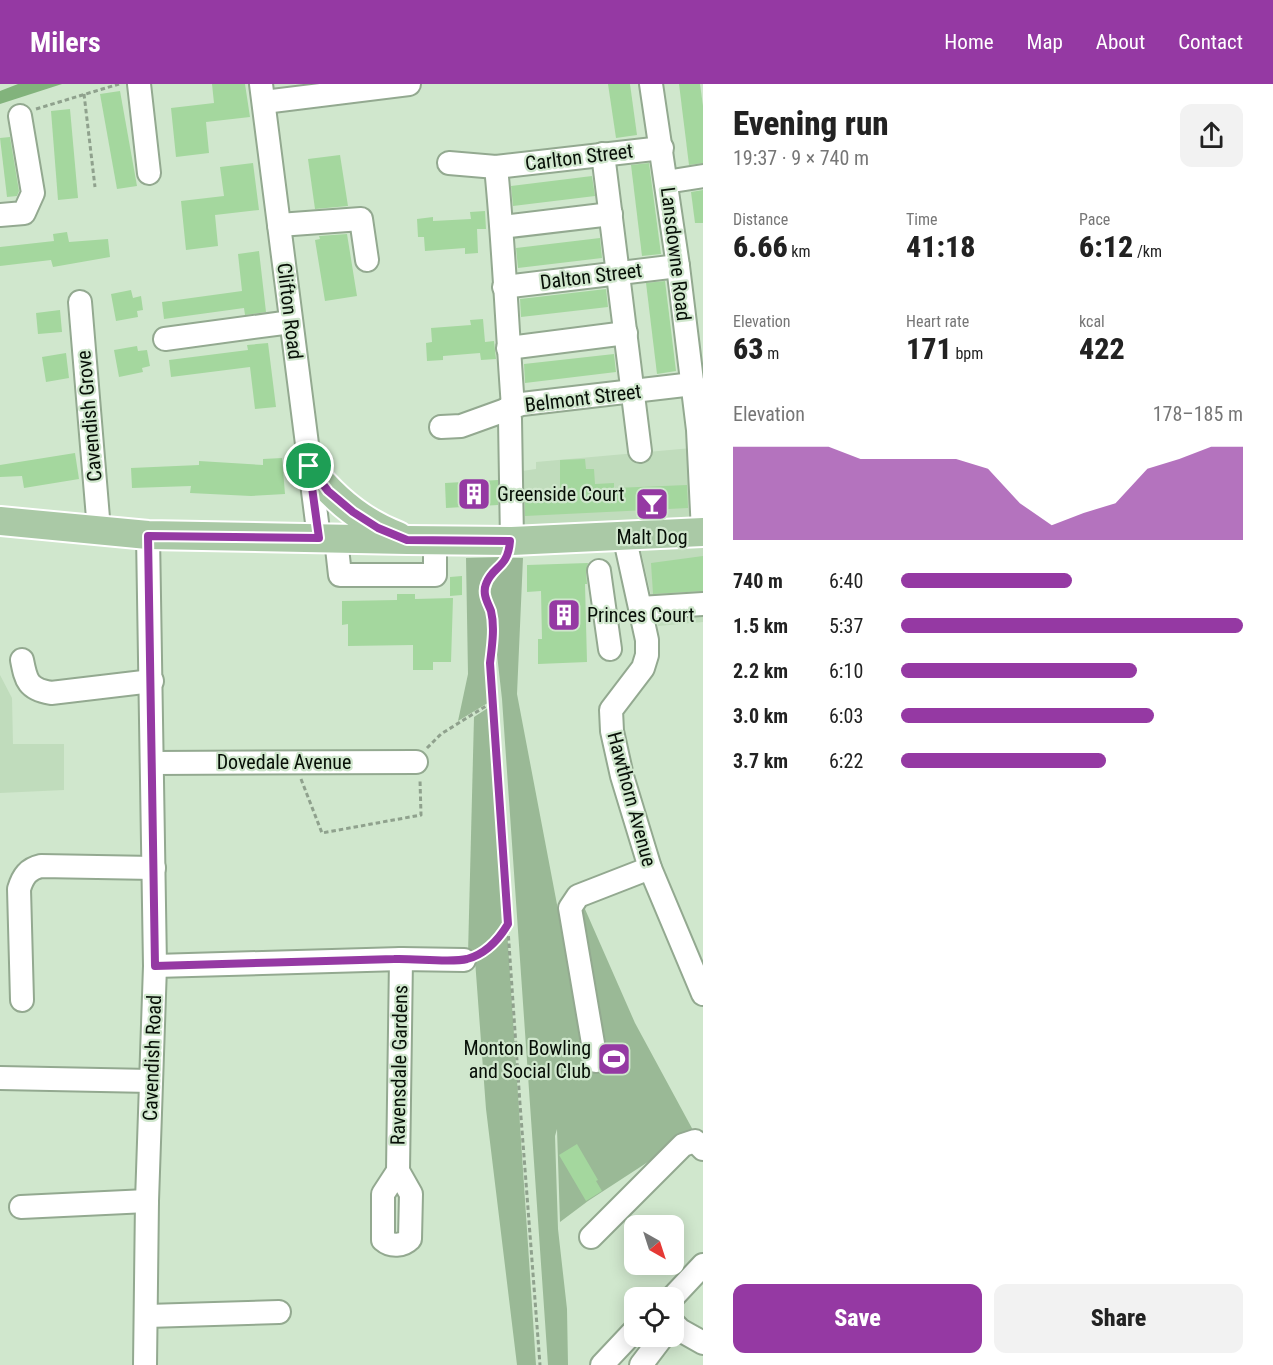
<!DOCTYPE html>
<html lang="en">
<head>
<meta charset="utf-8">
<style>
  :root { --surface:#fff; --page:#f2f2f2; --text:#222; --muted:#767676; --accent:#9539a3 }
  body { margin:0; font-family:"Roboto Condensed",sans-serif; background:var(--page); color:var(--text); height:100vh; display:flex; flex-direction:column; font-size:22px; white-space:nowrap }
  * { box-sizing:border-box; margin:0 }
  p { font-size:20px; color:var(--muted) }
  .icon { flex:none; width:33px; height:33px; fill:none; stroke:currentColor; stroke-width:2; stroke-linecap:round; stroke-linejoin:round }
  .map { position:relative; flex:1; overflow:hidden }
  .panel { display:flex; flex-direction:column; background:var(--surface); width:570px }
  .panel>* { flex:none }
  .needle { width:39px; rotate:141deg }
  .fabs { position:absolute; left:624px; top:1131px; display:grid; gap:12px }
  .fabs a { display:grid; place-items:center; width:60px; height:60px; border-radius:12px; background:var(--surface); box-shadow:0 3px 15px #0003; font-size:30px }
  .pin { position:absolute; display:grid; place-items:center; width:51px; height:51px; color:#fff; margin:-26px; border:3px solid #fff; border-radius:50%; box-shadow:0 2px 6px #0007 }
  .round { display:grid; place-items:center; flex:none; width:63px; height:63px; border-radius:12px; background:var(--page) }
  .summary { display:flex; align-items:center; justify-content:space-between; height:102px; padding:0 30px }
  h1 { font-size:33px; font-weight:800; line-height:45px }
  .figures { display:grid; grid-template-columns:repeat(3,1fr); gap:9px; height:102px; padding:6px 30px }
  .figures div { display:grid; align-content:center }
  .figures b { font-size:30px; font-weight:800 }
  .figures small { font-size:16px; font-weight:400 }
  .figures p { font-size:16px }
  .chart { height:168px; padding:12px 30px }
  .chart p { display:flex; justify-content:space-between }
  .chart svg { width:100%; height:108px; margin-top:6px; fill:var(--accent); opacity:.7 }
  .button { display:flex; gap:12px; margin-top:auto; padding:12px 30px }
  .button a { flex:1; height:69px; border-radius:12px; background:var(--accent); color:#fff; font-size:24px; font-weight:800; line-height:69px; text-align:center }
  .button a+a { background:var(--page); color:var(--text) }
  ul { padding:0 30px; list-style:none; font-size:20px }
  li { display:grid; grid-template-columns:96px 72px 1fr; align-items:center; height:45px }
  li i { height:15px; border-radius:8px; background:var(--accent) }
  header { display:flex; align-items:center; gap:36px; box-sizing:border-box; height:84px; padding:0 30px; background:var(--accent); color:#fff }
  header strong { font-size:28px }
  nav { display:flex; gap:33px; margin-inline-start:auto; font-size:21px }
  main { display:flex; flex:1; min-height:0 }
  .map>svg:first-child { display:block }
  .built { fill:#c0dcbc }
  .green { fill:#9ab996 }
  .forest { fill:#82b37c }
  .building { fill:#a4d79e }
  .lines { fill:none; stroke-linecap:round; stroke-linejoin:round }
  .minor-casing { stroke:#93a990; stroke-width:26 }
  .major-casing { stroke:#fff; stroke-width:32 }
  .path { stroke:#8fa18d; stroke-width:3; stroke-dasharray:4.5 3; stroke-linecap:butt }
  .minor { stroke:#fff; stroke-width:22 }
  .major { stroke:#aac9a6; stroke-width:28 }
  .route-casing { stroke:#fff; stroke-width:12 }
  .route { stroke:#9539a3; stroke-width:8 }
  .labels { text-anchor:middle; stroke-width:4.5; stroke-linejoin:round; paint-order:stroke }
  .street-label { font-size:20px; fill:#070f07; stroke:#d0e7cd }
  .poi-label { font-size:20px; fill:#070f07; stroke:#d0e7cd; text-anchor:start }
</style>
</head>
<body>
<header>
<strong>Milers</strong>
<nav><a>Home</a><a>Map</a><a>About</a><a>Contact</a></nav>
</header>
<main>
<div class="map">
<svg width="703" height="1281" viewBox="0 0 703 1281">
  <rect width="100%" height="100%" fill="#d0e7cd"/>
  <!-- built -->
  <g class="built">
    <polygon points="703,363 703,538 658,542 634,436 517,442 515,388 536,385 536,378"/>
    <polygon points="0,591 12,614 13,660 64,660 64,706 0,709"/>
  </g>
  <!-- green -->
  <g class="green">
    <polygon points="503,473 486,493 482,502 482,511 490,533 489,559 486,575 491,617 458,637 468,590 466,474"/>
    <polygon points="512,474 523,474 517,610 563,852 581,816 635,939 694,1048 588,1117 560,1138 557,1045 555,1052 558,1145 567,1225 568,1281 548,1281 502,615 490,508 493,499"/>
    <path d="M 491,622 L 506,839 C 496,853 484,865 468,870 L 474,633 Z"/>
    <polygon points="507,846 536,1281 517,1281 486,1025 475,876 502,855"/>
  </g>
  <!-- forest -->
  <polygon class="forest" points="18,0 62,0 0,20 0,7"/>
  <!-- building -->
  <g class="building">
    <polygon points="212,0 245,0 250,33 206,38 209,69 176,73 171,24 214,19"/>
    <polygon points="608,0 630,0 637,51 616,54"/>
    <polygon points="679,0 700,0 703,22 703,79 689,81"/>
    <polygon points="120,7 137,102 117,105 100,10"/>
    <polygon points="70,25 78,114 58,116 51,27"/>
    <polygon points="10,53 19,107 17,112 7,113 0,54"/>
    <polygon points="340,71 348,122 315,125 308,75"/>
    <polygon points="253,79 259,126 215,131 218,162 186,166 181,117 224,112 220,83"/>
    <polygon points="649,79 661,170 642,172 631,81"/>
    <polygon points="592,92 595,112 513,122 511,102"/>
    <polygon points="703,106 703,139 695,139 691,108"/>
    <polygon points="485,127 486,145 477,145 478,169 465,170 465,164 425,167 424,153 418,153 417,135 433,133 433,137 471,135 470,128"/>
    <polygon points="67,148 69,158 108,155 110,173 53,183 51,176 0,182 0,163 54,157 53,150"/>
    <polygon points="347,150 357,212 325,217 315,156 320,155 319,152"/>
    <polygon points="600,154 602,174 518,184 516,164"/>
    <polygon points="259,167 266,228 245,231 244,224 164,235 162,218 242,207 238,170"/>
    <polygon points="665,197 676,287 657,290 646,199"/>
    <polygon points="606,205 608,223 521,233 520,215"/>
    <polygon points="131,206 133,214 141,212 143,226 137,227 138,233 116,237 111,210"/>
    <polygon points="60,226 62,248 38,250 36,229"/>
    <polygon points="483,235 485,258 494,257 496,275 481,276 480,269 443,272 443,276 427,277 426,259 432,258 431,244 471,241 470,236"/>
    <polygon points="268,259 276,323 255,325 250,283 171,293 169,276 248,266 247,261"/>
    <polygon points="137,262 138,267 147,266 150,282 142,284 143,288 119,293 114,266"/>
    <polygon points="66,269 69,294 46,298 42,273"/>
    <polygon points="614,270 616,288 525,299 524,280"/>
    <polygon points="75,369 79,395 24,404 22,392 0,393 0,381"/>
    <polygon points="282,374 285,410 251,412 190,409 191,402 132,404 131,384 199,381 199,377 263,381 263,375"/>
    <polygon points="585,375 586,385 594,385 595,400 614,399 614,404 687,401 688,424 525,432 525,413 560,411 560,376"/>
    <polygon points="498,396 498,421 446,424 445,399"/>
    <polygon points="703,472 703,507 653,510 651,479"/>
    <polygon points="588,479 586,488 587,500 585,500 587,578 538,580 538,555 542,555 541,507 527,508 527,481"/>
    <polygon points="462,492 462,511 450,512 450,493"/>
    <polygon points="397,510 415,510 415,515 453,514 451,578 433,578 433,586 413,586 413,561 348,562 348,540 342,541 342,517 397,516"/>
    <polygon points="577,1060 598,1096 596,1097 602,1107 586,1117 559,1071"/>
  </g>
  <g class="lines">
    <defs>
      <g id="minor">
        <polyline points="139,0 149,89"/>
        <polyline points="261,0 319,454"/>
        <polyline points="651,0 678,182 698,346 703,448"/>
        <polyline points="264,18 409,0"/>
        <polyline points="603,70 640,367"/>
        <polyline points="449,79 496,83 662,64"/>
        <path d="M 496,83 C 504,163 507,243 513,323"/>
        <polyline points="666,98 703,92"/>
        <polyline points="0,131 24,129 33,109 20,32"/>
        <polyline points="279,141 361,135 367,176"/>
        <polyline points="502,143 611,130"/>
        <polyline points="504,203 678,182"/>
        <polyline points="80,218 99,446"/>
        <polyline points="165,255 291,238"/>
        <polyline points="508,264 626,249"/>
        <polyline points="507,325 510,335 512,457"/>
        <polyline points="441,343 461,342 522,320 693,300"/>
        <polyline points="624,451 647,556 647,571 643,584 611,626 612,647 622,692 650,784 703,910"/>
        <polyline points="336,455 340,491 435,491 435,456"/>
        <polyline points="599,487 610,565"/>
        <polyline points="640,524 703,520"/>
        <path d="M 22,576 C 26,597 28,605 51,609 L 152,597"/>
        <polyline points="153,679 416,678"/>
        <polyline points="155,882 401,875 464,876"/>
        <path d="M 22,916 L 19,805 C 23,792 28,785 41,782 L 154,784"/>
        <polyline points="596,977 570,824 578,812 650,784"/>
        <polyline points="0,994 151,997"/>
        <path d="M 398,1087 L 383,1110 L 383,1156 C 391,1163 403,1162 410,1155 L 411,1110 L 398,1087 L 401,875"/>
        <polyline points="21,1123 147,1117"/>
        <polyline points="591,1153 683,1061 695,1057 703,1065"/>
        <polyline points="672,1214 703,1181"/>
        <polyline points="147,1232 279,1228"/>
        <polyline points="674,1240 680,1246 703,1259"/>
        <polyline points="145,1281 147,1117 155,882 148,451"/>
        <polyline points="602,1281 634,1247"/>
        <polyline points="641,1281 663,1252"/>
      </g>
      <g id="major">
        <path d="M 309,383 C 333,414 361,438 398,452"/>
        <polyline points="0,437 148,451 407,456 512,457 703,448"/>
      </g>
    </defs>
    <!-- minor casing -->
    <use href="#minor" class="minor-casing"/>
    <!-- major casing -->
    <use href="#major" class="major-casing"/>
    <!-- path -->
    <g class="path">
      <polyline points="84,10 95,103"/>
      <polyline points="36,25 119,0"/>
      <polyline points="504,478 485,502 485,510 493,538 490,584 520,1020 540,1281"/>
      <polyline points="427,664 441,650 494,617"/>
      <polyline points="301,695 322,749 421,731 420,696"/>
      <polyline points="480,870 500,853 508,840"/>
    </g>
    <!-- minor -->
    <use href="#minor" class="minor"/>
    <!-- major -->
    <use href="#major" class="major"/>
  </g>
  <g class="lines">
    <defs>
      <path id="route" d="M 309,382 L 328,407 L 353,428 L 378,444 L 407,456 L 510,457 C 508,485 493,481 486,500 C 482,510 488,519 491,527 C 495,543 492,562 490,579 L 508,840 C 499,855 485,870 467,875 C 451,879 413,874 394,875 C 314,877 235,880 155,882 L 148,452 L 319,454 Z"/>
    </defs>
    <!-- route casing -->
    <use href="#route" class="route-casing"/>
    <!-- route -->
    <use href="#route" class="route"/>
  </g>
  <!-- icons -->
  <defs>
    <symbol id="building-square" viewBox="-11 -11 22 22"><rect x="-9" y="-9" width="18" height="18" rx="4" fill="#9539a3" stroke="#d0e7cd"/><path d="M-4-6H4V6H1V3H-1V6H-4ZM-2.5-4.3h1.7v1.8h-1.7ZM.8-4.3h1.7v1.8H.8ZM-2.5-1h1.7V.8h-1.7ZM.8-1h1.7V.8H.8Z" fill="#fff"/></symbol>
    <symbol id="bar-square" viewBox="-11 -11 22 22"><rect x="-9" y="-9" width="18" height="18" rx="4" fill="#9539a3" stroke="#d0e7cd"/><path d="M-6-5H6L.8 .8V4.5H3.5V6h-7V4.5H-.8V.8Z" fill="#fff"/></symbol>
    <symbol id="stadium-square" viewBox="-11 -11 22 22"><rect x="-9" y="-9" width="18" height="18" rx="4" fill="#9539a3" stroke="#d0e7cd"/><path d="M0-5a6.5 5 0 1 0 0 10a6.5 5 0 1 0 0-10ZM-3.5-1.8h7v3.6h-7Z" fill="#fff"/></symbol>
  </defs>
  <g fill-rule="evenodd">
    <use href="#building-square" x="455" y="391" width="38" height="38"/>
    <use href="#bar-square" x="633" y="401" width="38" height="38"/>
    <use href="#building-square" x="545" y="512" width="38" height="38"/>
    <use href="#stadium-square" x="595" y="956" width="38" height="38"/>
  </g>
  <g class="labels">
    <!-- street labels -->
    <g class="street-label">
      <text transform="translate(579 73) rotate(-7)" y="7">Carlton Street</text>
      <text transform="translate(676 170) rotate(83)" y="7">Lansdowne Road</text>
      <text transform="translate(591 192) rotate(-7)" y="7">Dalton Street</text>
      <text transform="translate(290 227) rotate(83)" y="7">Clifton Road</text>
      <text transform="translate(583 314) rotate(-7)" y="7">Belmont Street</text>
      <text transform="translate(89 332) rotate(-95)" y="7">Cavendish Grove</text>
      <text x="284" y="685">Dovedale Avenue</text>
      <text transform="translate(632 715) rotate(75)" y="7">Hawthorn Avenue</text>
      <text transform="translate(152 974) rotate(-88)" y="7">Cavendish Road</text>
      <text transform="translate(399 981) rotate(-89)" y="7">Ravensdale Gardens</text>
    </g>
    <!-- poi labels -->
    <g class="poi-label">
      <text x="497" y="417">Greenside Court</text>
      <text x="652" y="460" text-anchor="middle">Malt Dog</text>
      <text x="587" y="538">Princes Court</text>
      <text x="591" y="971" text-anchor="end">Monton Bowling<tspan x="591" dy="23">and Social Club</tspan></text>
    </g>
  </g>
</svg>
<div class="fabs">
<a><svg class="needle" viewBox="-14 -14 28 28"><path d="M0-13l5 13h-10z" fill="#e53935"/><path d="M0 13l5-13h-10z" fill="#767676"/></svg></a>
<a><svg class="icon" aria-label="locate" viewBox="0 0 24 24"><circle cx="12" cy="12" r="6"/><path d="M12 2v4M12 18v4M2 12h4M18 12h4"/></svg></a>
</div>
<div class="pin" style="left:309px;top:382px;background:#1e9e55"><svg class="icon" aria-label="arrive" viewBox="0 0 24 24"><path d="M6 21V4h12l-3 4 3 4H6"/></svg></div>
</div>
<section class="panel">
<div class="summary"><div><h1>Evening run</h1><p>19:37 · 9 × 740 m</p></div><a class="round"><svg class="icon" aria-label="share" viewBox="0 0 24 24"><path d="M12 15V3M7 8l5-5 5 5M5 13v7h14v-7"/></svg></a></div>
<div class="figures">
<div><p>Distance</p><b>6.66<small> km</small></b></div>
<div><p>Time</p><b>41:18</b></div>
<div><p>Pace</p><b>6:12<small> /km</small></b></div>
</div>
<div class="figures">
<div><p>Elevation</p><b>63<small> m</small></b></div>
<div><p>Heart rate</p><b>171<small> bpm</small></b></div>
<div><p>kcal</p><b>422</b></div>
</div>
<div class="chart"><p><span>Elevation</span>178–185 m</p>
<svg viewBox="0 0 160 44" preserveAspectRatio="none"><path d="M0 44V6L10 6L20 6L30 6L40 11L50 11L60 11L70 11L80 15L90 29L100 38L110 33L120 29L130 15L140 11L150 6L160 6V44z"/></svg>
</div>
<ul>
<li><b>740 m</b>6:40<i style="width:50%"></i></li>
<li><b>1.5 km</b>5:37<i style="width:100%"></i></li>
<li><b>2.2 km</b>6:10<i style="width:69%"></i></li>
<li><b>3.0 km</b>6:03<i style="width:74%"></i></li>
<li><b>3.7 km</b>6:22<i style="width:60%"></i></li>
</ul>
<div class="button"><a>Save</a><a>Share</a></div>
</section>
</main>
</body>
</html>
